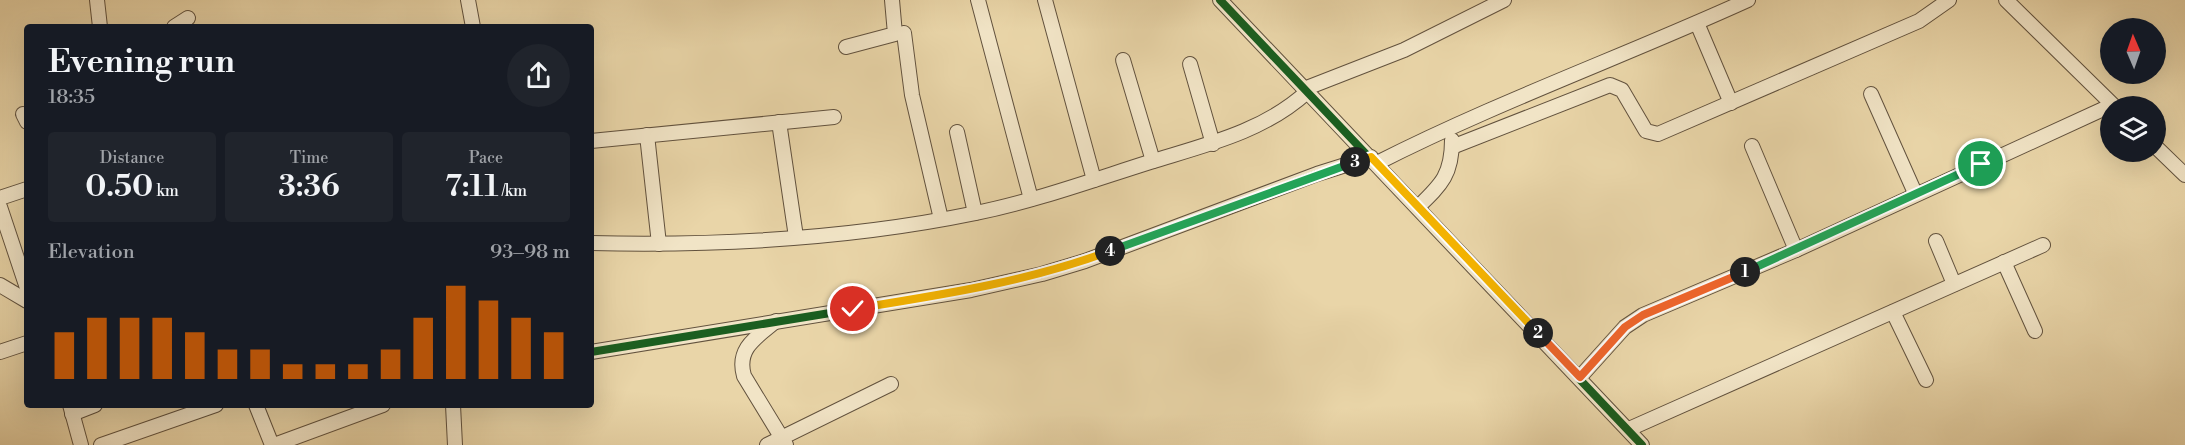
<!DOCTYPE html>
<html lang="en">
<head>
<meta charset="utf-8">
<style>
  :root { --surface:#171b24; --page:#20242c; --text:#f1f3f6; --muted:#9ea1a6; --accent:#b45309 }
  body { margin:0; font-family:"Libre Bodoni",serif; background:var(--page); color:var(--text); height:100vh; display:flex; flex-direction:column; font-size:22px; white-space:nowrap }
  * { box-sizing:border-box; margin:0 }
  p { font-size:20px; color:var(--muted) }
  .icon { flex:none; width:33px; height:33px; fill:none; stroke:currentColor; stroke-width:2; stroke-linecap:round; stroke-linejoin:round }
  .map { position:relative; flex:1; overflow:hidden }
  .sheet { position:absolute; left:24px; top:24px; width:570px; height:384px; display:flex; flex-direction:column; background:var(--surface); border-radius:6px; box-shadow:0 6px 24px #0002 }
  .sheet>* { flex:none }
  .needle { width:39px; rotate:358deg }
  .tools { position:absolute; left:2100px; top:18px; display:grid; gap:12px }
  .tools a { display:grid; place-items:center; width:66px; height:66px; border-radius:50%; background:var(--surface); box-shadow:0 6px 24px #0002; font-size:30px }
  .pin { position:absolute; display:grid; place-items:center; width:51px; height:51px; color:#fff; margin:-26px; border:3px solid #fff; border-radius:50%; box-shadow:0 2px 6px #0007 }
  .km { position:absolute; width:30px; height:30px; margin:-15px; border-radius:50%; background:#222; color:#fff; font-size:16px; line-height:30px; text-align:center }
  .round { display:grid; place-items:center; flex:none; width:63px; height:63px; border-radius:32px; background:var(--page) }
  .head { display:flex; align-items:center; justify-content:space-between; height:102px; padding:0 24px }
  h1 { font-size:33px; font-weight:600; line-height:45px }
  .figures { display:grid; grid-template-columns:repeat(3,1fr); gap:9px; height:102px; padding:6px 24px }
  .figures div { display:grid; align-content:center; border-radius:6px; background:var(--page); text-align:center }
  .figures b { font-size:30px; font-weight:600 }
  .figures small { font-size:16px; font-weight:400 }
  .figures p { font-size:16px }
  .chart { height:168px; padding:12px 24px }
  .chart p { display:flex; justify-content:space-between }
  .chart svg { width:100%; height:108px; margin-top:6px; stroke:var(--accent); stroke-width:6 }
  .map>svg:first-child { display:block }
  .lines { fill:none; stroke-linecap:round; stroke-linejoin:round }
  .street-casing { stroke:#62523e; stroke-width:16 }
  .street { stroke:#f1e4c6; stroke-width:14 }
  .cycleway-casing { stroke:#f1e4c6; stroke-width:11 }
  .cycleway { stroke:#1b5e20; stroke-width:8 }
  .split-1-casing { stroke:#fff; stroke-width:12 }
  .split-2-casing { stroke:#fff; stroke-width:12 }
  .split-3-casing { stroke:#fff; stroke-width:12 }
  .split-4-casing { stroke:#fff; stroke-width:12 }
  .split-5-casing { stroke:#fff; stroke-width:12 }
  .split-1 { stroke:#22a559; stroke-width:8 }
  .split-2 { stroke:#f0652b; stroke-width:8 }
  .split-3 { stroke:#f5b400; stroke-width:8 }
  .split-4 { stroke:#22a559; stroke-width:8 }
  .split-5 { stroke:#f5b400; stroke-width:8 }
</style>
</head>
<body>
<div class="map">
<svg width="2185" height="445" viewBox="0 0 2185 445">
  <rect width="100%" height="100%" fill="#e9d5a8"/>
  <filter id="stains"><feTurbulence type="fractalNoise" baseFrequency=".00333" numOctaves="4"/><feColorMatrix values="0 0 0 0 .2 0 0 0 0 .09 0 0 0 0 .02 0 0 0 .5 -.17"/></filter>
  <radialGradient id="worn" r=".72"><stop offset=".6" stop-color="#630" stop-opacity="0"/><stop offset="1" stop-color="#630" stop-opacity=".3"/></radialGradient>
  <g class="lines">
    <defs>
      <g id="street">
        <polyline points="97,0 100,27"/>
        <polyline points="468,0 473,27"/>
        <polyline points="978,0 1031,199"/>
        <polyline points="1045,0 1094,180"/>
        <polyline points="1220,0 1642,445"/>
        <polyline points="2006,0 2114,106"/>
        <polyline points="1697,23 1731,103"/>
        <polyline points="174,27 188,18"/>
        <polyline points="904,33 912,95 941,219"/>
        <polyline points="846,47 895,34 892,0"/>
        <polyline points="1123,60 1153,161"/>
        <polyline points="1190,64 1213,144"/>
        <polyline points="1304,89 1404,50 1504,0"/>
        <polyline points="1871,94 1915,193"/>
        <polyline points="23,114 27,122"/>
        <polyline points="779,122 796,237"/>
        <polyline points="957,132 975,213"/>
        <polyline points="647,135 659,244"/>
        <polyline points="591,141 834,117"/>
        <polyline points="1752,146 1796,250"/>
        <polyline points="1452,147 1610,85 1622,90 1646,131 1658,134 1919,21 1949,0"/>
        <polyline points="2156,147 2185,175"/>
        <path d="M 1377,163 C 1497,102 1625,56 1748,0"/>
        <polyline points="0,198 27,189"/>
        <polyline points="0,207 27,288"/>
        <path d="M 1418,207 C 1442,184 1452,174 1452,140"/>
        <polyline points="1936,241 1954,284"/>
        <path d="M 591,243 C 719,246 850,239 976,213 C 1035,201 1093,180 1150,162 C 1205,145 1263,132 1307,92"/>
        <polyline points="2004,262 2035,331"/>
        <polyline points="0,285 27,301"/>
        <polyline points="1893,312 1926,380"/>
        <path d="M 776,321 C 757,337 736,348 744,376 L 786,445"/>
        <polyline points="0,352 27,343"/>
        <polyline points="591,352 971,290 1042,274 1085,261 1317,174 1371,157"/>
        <polyline points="1580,377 1625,327 1643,315 1796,250 2112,105"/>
        <polyline points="70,405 81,445"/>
        <polyline points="256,405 272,445"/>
        <polyline points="453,405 455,445"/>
        <polyline points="72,414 95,405"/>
        <polyline points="1629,429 2043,245"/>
        <polyline points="101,445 216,405"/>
        <polyline points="274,445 383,405"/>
        <polyline points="767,445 891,384"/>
      </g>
    </defs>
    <!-- street casing -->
    <use href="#street" class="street-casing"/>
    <!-- street -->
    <use href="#street" class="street"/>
    <defs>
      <g id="cycleway">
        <polyline points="1220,0 1642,445"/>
        <polyline points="591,352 971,290 1042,274 1085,261 1317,174 1371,157"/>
      </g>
    </defs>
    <!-- cycleway casing -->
    <use href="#cycleway" class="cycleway-casing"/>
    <!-- cycleway -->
    <use href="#cycleway" class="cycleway"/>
  </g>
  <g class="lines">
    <defs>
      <polyline id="split-1" points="1745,272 1981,164"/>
      <polyline id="split-2" points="1538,333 1580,377 1625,327 1643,315 1745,272"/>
      <polyline id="split-3" points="1355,162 1371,157 1538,333"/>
      <polyline id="split-4" points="1110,251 1355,162"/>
      <path id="split-5" d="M 853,309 C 940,295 1027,282 1110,251"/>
    </defs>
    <!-- split-1 casing -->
    <use href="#split-1" class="split-1-casing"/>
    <!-- split-2 casing -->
    <use href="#split-2" class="split-2-casing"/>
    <!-- split-3 casing -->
    <use href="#split-3" class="split-3-casing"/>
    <!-- split-4 casing -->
    <use href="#split-4" class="split-4-casing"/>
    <!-- split-5 casing -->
    <use href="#split-5" class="split-5-casing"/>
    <!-- split-1 -->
    <use href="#split-1" class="split-1"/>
    <!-- split-2 -->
    <use href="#split-2" class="split-2"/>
    <!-- split-3 -->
    <use href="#split-3" class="split-3"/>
    <!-- split-4 -->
    <use href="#split-4" class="split-4"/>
    <!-- split-5 -->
    <use href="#split-5" class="split-5"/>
  </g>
  <rect width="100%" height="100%" filter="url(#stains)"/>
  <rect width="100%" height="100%" fill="url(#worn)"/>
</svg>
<div class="tools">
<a><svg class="needle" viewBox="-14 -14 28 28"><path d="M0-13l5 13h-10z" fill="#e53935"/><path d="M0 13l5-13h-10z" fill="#9ea1a6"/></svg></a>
<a><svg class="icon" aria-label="layers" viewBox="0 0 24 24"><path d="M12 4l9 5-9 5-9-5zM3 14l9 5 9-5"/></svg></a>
</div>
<div class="pin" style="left:1981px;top:164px;background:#1e9e55"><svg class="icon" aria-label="arrive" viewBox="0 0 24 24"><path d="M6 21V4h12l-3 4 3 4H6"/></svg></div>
<div class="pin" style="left:853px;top:309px;background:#d93025"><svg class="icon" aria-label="check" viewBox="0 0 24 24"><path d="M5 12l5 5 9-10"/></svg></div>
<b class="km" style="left:1745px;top:272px">1</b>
<b class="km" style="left:1538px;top:333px">2</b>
<b class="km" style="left:1355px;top:162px">3</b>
<b class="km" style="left:1110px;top:251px">4</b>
<section class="sheet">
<div class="head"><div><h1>Evening run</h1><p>18:35</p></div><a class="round"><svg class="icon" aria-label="share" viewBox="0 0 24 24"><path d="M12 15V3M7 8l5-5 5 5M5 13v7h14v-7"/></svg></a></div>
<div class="figures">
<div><p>Distance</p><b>0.50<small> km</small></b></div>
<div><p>Time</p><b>3:36</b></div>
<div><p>Pace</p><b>7:11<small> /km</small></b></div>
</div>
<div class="chart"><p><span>Elevation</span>93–98 m</p>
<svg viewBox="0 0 160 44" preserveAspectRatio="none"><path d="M5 44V25M15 44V19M25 44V19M35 44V19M45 44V25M55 44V32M65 44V32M75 44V38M85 44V38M95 44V38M105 44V32M115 44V19M125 44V6M135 44V12M145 44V19M155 44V25"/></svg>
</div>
</section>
</div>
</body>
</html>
